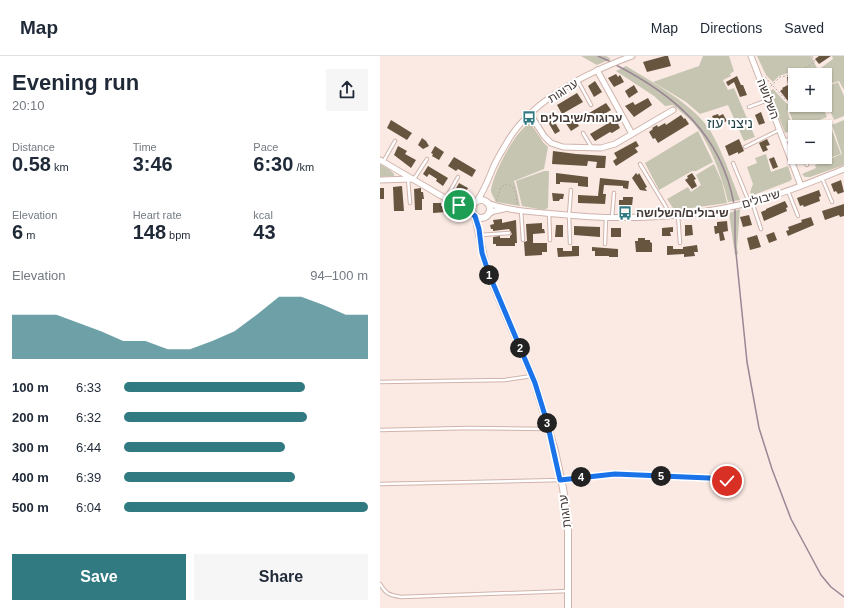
<!DOCTYPE html>
<html lang="en">
<head>
<meta charset="utf-8">
<style>
  :root { --surface:#fff; --page:#f6f6f7; --text:#1f2937; --muted:#747a83; --line:#e0e1e3; --accent:#327a82 }
  body { margin:0; font-family:Helvetica,"Noto Sans Hebrew",sans-serif; background:var(--page); color:var(--text); height:100vh; display:flex; flex-direction:column; font-size:15px; white-space:nowrap }
  * { box-sizing:border-box; margin:0 }
  p { font-size:13px; color:var(--muted) }
  .icon { flex:none; width:22px; height:22px; fill:none; stroke:currentColor; stroke-width:2; stroke-linecap:round; stroke-linejoin:round }
  .map { position:relative; flex:1; overflow:hidden }
  .sheet { display:flex; flex-direction:column; background:var(--surface); width:380px }
  .sheet>* { flex:none }
  .buttons { position:absolute; left:408px; top:12px; display:grid; gap:8px }
  .buttons a { display:grid; place-items:center; width:44px; height:44px; border-radius:0px; background:var(--surface); box-shadow:0 1px 3px #0004; font-size:20px }
  .pin { position:absolute; display:grid; place-items:center; width:34px; height:34px; color:#fff; margin:-17px; border:2px solid #fff; border-radius:50%; box-shadow:0 1px 4px #0007 }
  .km { position:absolute; width:20px; height:20px; margin:-10px; border-radius:50%; background:#222; color:#fff; font-size:11px; line-height:20px; text-align:center }
  .round { display:grid; place-items:center; flex:none; width:42px; height:42px; border-radius:0px; background:var(--page) }
  .summary { display:flex; align-items:center; justify-content:space-between; height:68px; padding:0 12px }
  h1 { font-size:22px; font-weight:600; line-height:30px }
  .figures { display:grid; grid-template-columns:repeat(3,1fr); gap:6px; height:68px; padding:4px 12px }
  .figures div { display:grid; align-content:center }
  .figures b { font-size:20px; font-weight:600 }
  .figures small { font-size:11px; font-weight:400 }
  .figures p { font-size:11px }
  .chart { height:112px; padding:8px 12px }
  .chart p { display:flex; justify-content:space-between }
  .chart svg { width:100%; height:72px; margin-top:4px; fill:var(--accent); opacity:.7 }
  .primary-button { display:flex; gap:8px; margin-top:auto; padding:8px 12px }
  .primary-button a { flex:1; height:46px; border-radius:0px; background:var(--accent); color:#fff; font-size:16px; font-weight:600; line-height:46px; text-align:center }
  .primary-button a+a { background:var(--page); color:var(--text) }
  ul { padding:0 12px; list-style:none; font-size:13px }
  li { display:grid; grid-template-columns:64px 48px 1fr; align-items:center; height:30px }
  li i { height:10px; border-radius:5px; background:var(--accent) }
  header { display:flex; align-items:center; gap:24px; box-sizing:border-box; height:56px; padding:0 20px; background:var(--surface); border-bottom:1px solid var(--line) }
  header strong { font-size:19px }
  nav { display:flex; gap:22px; margin-inline-start:auto; font-size:14px }
  main { display:flex; flex:1; min-height:0 }
  .map>svg:first-child { display:block }
  .green { fill:#c6c5b1 }
  .lines { fill:none; stroke-linecap:round; stroke-linejoin:round }
  .stream { stroke:#9b8695; stroke-width:1.5 }
  .building { fill:#67553f }
  .service-casing { stroke:#d0b4ac; stroke-width:4.5 }
  .minor-casing { stroke:#d0b4ac; stroke-width:7 }
  .tertiary-casing { stroke:#d0b4ac; stroke-width:8 }
  .path { stroke:#b7a8a3; stroke-width:1; stroke-dasharray:2 2; stroke-linecap:butt }
  .service { stroke:#fff; stroke-width:2.5 }
  .minor { stroke:#fff; stroke-width:5 }
  .tertiary { stroke:#fff; stroke-width:6 }
  .route-casing { stroke:#fff; stroke-width:8 }
  .route { stroke:#1a73e8; stroke-width:5 }
  .labels { text-anchor:middle; stroke-width:4; stroke-linejoin:round; paint-order:stroke }
  .street-label { font-size:12px; fill:#433834; stroke:#fff }
  .poi-label { font-size:12px; font-weight:bold; fill:#433834; stroke:#fff; text-anchor:start }
  .quarter-label { font-size:14px; fill:#1c3e42; stroke:#fff }
</style>
</head>
<body>
<header>
<strong>Map</strong>
<nav><a>Map</a><a>Directions</a><a>Saved</a></nav>
</header>
<main>
<section class="sheet">
<div class="summary"><div><h1>Evening run</h1><p>20:10</p></div><a class="round"><svg class="icon" aria-label="share" viewBox="0 0 24 24"><path d="M12 15V3M7 8l5-5 5 5M5 13v7h14v-7"/></svg></a></div>
<div class="figures">
<div><p>Distance</p><b>0.58<small> km</small></b></div>
<div><p>Time</p><b>3:46</b></div>
<div><p>Pace</p><b>6:30<small> /km</small></b></div>
</div>
<div class="figures">
<div><p>Elevation</p><b>6<small> m</small></b></div>
<div><p>Heart rate</p><b>148<small> bpm</small></b></div>
<div><p>kcal</p><b>43</b></div>
</div>
<div class="chart"><p><span>Elevation</span>94–100 m</p>
<svg viewBox="0 0 160 44" preserveAspectRatio="none"><path d="M0 44V17L10 17L20 17L30 22L40 27L50 33L60 33L70 38L80 38L90 33L100 27L110 17L120 6L130 6L140 11L150 17L160 17V44z"/></svg>
</div>
<ul>
<li><b>100 m</b>6:33<i style="width:74%"></i></li>
<li><b>200 m</b>6:32<i style="width:75%"></i></li>
<li><b>300 m</b>6:44<i style="width:66%"></i></li>
<li><b>400 m</b>6:39<i style="width:70%"></i></li>
<li><b>500 m</b>6:04<i style="width:100%"></i></li>
</ul>
<div class="primary-button"><a>Save</a><a>Share</a></div>
</section>
<div class="map">
<svg width="464" height="552" viewBox="0 0 464 552">
  <rect width="100%" height="100%" fill="#fbeae4"/>
  <!-- green -->
  <g class="green">
    <polygon points="201,0 226,0 231,3 217,9"/>
    <polygon points="323,0 349,0 354,15 350,18 351,20 343,24 348,34 354,32 375,81 364,85 348,49 320,58 306,46 273,26 319,10"/>
    <polygon points="377,0 431,0 438,14 453,3 452,0 464,0 464,34 459,25 445,29 445,19 415,19 415,20 414,15 399,20 393,26 386,19"/>
    <path d="M 246,10 C 272,26 315,49 331,76 C 343,97 351,121 360,144 L 348,146 C 343,123 329,85 314,68 C 308,61 300,55 293,49 L 285,50 L 274,40 L 236,15 Z"/>
    <polygon points="458,26 464,40 464,60 454,64 445,42 445,31"/>
    <polygon points="393,33 407,48 415,44 415,49 421,49 407,55 414,74 405,77 389,36"/>
    <polygon points="425,49 442,49 447,61 422,71 415,71 409,55"/>
    <polygon points="464,64 464,109 430,121 425,121 422,118 436,112 435,109 462,98 452,69"/>
    <path d="M 150,67 L 151,68 L 163,86 L 168,91 L 164,113 L 134,125 L 136,131 L 140,150 L 116,146 L 111,136 C 111,121 136,73 150,67 Z"/>
    <polygon points="450,69 461,98 435,107 432,101 445,101 444,71"/>
    <polygon points="318,75 333,106 316,115 312,115 279,134 265,107"/>
    <polygon points="386,98 391,116 408,110 412,123 410,125 371,140 370,136 373,128 367,111 377,107 375,102"/>
    <polygon points="0,108 10,114 14,118 14,120 0,121"/>
    <polygon points="334,108 342,126 347,147 297,154 293,152 287,143 308,131 311,136 321,129 316,119"/>
    <polygon points="164,115 169,115 168,152 164,154 142,150 136,125"/>
    <polygon points="360,153 357,192 358,198 355,199 349,157"/>
  </g>
  <g class="lines">
    <!-- stream -->
    <g class="stream">
      <polyline points="218,0 231,6"/>
      <path d="M 234,8 C 295,39 341,78 354,148"/>
      <polyline points="355,152 355,187 367,306 379,372 392,413 411,463 441,519 451,531 464,541"/>
    </g>
  </g>
  <!-- building -->
  <g class="building">
    <polygon points="285,0 288,0 291,10 267,16 263,6"/>
    <polygon points="439,0 451,0 439,8 435,3"/>
    <polygon points="236,18 238,21 240,19 244,26 234,31 228,22"/>
    <polygon points="357,20 361,29 363,29 367,39 360,41 354,26 348,30 346,26"/>
    <polygon points="412,20 415,42 408,45 400,35 403,33 402,32 408,29 407,21"/>
    <polygon points="215,25 222,36 214,41 208,30"/>
    <polygon points="254,29 258,36 249,42 245,35"/>
    <polygon points="197,37 203,46 182,58 177,49"/>
    <polygon points="268,42 272,49 254,61 245,50 253,46 255,49"/>
    <polygon points="226,47 231,54 209,67 204,60"/>
    <polygon points="381,56 385,67 379,69 375,59"/>
    <polygon points="338,58 339,60 343,58 347,65 337,70 332,60"/>
    <polygon points="301,59 304,63 305,62 309,68 278,87 275,82 273,83 269,76 273,73 272,72 277,69 278,71 285,67 286,69"/>
    <polygon points="192,62 193,65 195,64 199,70 191,75 185,66"/>
    <polygon points="237,62 239,67 238,68 240,72 232,77 230,76 215,85 210,78"/>
    <polygon points="173,63 180,75 175,78 168,66"/>
    <polygon points="11,64 32,77 27,84 7,72"/>
    <polygon points="42,82 46,85 49,90 43,93 38,89"/>
    <polygon points="359,83 364,95 358,98 358,96 349,100 345,90"/>
    <polygon points="387,83 390,89 386,90 388,94 383,96 379,87"/>
    <polygon points="256,85 259,90 255,92 258,96 236,110 233,105 237,102 234,97"/>
    <polygon points="18,90 27,95 25,98 36,104 31,112 14,99"/>
    <polygon points="55,90 64,96 59,104 52,100 53,98 51,97"/>
    <polygon points="173,95 196,98 226,100 225,112 216,112 217,106 208,105 207,110 172,108"/>
    <polygon points="74,101 96,114 92,121 78,113 76,115 68,110"/>
    <polygon points="394,101 398,111 393,113 389,103"/>
    <polygon points="48,110 68,122 63,130 56,125 57,123 49,118 47,121 43,118"/>
    <polygon points="176,117 208,121 208,131 198,130 198,127 180,126 180,128 176,128"/>
    <polygon points="256,117 258,119 259,117 267,131 265,132 267,135 260,134 252,122"/>
    <polygon points="312,117 316,123 314,124 317,130 312,133 305,124 308,122 307,120"/>
    <polygon points="220,122 249,125 248,133 243,132 243,130 224,129 223,138 226,138 225,148 198,147 198,139 218,140"/>
    <polygon points="461,124 464,136 458,138 456,135 454,136 451,128"/>
    <polygon points="79,127 88,132 83,141 74,136"/>
    <polygon points="22,130 24,155 14,155 13,131"/>
    <rect x="0" y="132" width="4" height="11"/>
    <polygon points="41,132 41,136 43,136 44,143 42,143 42,154 35,154 34,133"/>
    <polygon points="439,134 441,140 439,141 440,145 424,151 423,149 420,150 417,142"/>
    <polygon points="172,137 184,138 183,143 180,143 179,145 173,145"/>
    <polygon points="243,141 253,141 252,150 239,150 239,144 243,144"/>
    <polygon points="405,145 408,151 406,152 407,155 384,165 381,156 386,154 386,153"/>
    <polygon points="53,147 61,147 61,150 67,150 67,156 53,157"/>
    <polygon points="464,148 464,160 460,161 459,159 445,164 442,155"/>
    <polygon points="369,159 372,169 363,171 360,161"/>
    <polygon points="431,161 434,169 408,180 406,175 409,174 408,171 422,166 421,164"/>
    <polygon points="122,163 122,167 136,164 137,187 135,187 135,190 116,190 116,188 113,188 113,181 120,180 120,182 130,182 130,180 132,178 129,173 113,175 113,173 111,173 110,169 114,168 113,164"/>
    <polygon points="347,165 348,175 343,176 345,184 340,185 339,177 335,178 334,170 337,170 337,166"/>
    <polygon points="162,167 162,173 164,173 165,177 153,178 153,187 167,187 167,196 162,196 162,199 145,200 144,186 147,185 146,168"/>
    <polygon points="176,169 183,169 183,181 175,181"/>
    <polygon points="305,169 312,169 313,179 305,180"/>
    <polygon points="194,170 220,171 220,181 194,179"/>
    <polygon points="293,171 293,176 290,176 291,180 282,180 282,172"/>
    <rect x="231" y="172" width="10" height="9"/>
    <polygon points="394,176 397,184 389,187 386,179"/>
    <polygon points="377,179 381,191 370,194 367,182"/>
    <polygon points="258,182 265,182 265,184 270,184 270,186 272,187 272,196 256,196 255,185 258,185"/>
    <polygon points="317,189 318,196 314,196 315,200 304,201 304,198 287,199 287,190 293,190 293,193 303,193 303,191"/>
    <polygon points="192,190 199,190 199,200 178,201 177,192 183,192 183,195 192,195"/>
    <polygon points="212,191 238,193 238,201 229,201 229,200 215,200 215,195 212,195"/>
  </g>
  <g class="lines">
    <defs>
      <g id="service">
        <polyline points="198,25 211,49"/>
        <polyline points="369,51 388,44"/>
        <polyline points="203,77 212,92"/>
        <polyline points="404,85 415,81"/>
        <polyline points="365,91 399,74"/>
        <polyline points="423,101 427,109"/>
        <polyline points="3,106 15,85"/>
        <polyline points="353,107 369,146"/>
        <polyline points="260,108 286,151 289,160"/>
        <polyline points="442,122 452,146"/>
        <polyline points="28,123 30,147"/>
        <polyline points="34,123 47,103"/>
        <polyline points="408,135 418,160"/>
        <polyline points="66,142 78,121"/>
        <polyline points="372,146 381,173"/>
        <polyline points="141,154 143,184"/>
        <polyline points="169,157 170,184"/>
        <polyline points="298,159 300,187"/>
        <polyline points="232,161 234,137"/>
        <polyline points="100,179 129,177"/>
        <polyline points="190,187 189,159 191,134"/>
        <polyline points="225,188 226,162"/>
        <polyline points="0,326 125,324 152,320"/>
        <polyline points="0,374 89,372 167,373"/>
        <polyline points="0,428 181,424 203,421 235,418 329,422 347,425"/>
        <path d="M 0,528 C 6,538 9,539 21,541 L 188,535"/>
      </g>
      <g id="minor">
        <polyline points="371,0 421,130"/>
        <polyline points="217,14 252,78"/>
        <polyline points="150,58 164,80 171,87 183,91 221,92 235,88 293,54"/>
        <polyline points="0,104 94,159"/>
        <polyline points="0,124 33,123"/>
        <path d="M 97,145 C 104,135 108,124 113,112 C 117,102 124,92 129,83 C 154,43 209,16 252,0"/>
        <path d="M 107,147 C 129,155 153,156 176,158 C 241,165 308,162 372,146 C 404,138 434,125 464,113"/>
        <polyline points="80,150 86,150 94,147"/>
        <polyline points="108,158 114,155 124,153"/>
      </g>
      <g id="tertiary">
        <circle cx="101" cy="153" r="9"/>
        <polyline points="95,160 105,206 114,231 155,327 175,395 183,432 188,469 188,552"/>
      </g>
    </defs>
    <!-- service casing -->
    <use href="#service" class="service-casing"/>
    <!-- minor casing -->
    <use href="#minor" class="minor-casing"/>
    <!-- tertiary casing -->
    <use href="#tertiary" class="tertiary-casing"/>
    <!-- path -->
    <g class="path">
      <polyline points="385,21 406,44"/>
      <polyline points="388,33 400,21 415,18 435,6 432,0"/>
      <path d="M 116,145 L 121,131 L 127,128 C 137,131 136,140 137,149"/>
    </g>
    <!-- service -->
    <use href="#service" class="service"/>
    <!-- minor -->
    <use href="#minor" class="minor"/>
    <!-- tertiary -->
    <use href="#tertiary" class="tertiary"/>
  </g>
  <g class="lines">
    <defs>
      <polyline id="route" points="79,149 95,160 99,173 102,197 109,218 155,327 167,366 180,424 235,418 329,422 347,425"/>
    </defs>
    <!-- route casing -->
    <use href="#route" class="route-casing"/>
    <!-- route -->
    <use href="#route" class="route"/>
  </g>
  <!-- icons -->
  <defs>
    <symbol id="bus-bare" viewBox="-9 -9 18 18"><path d="M-5-6H5V4H4V6H2V4H-2V6H-4V4H-5ZM-3.5-4V0h7V-4ZM-3.5 1.2v1.5H-2V1.2ZM2 1.2v1.5H3.5V1.2Z" fill="#327a82" stroke="#fff" stroke-width="2.5" paint-order="stroke"/></symbol>
  </defs>
  <g fill-rule="evenodd">
    <use href="#bus-bare" x="139" y="52" width="20" height="20"/>
    <use href="#bus-bare" x="235" y="147" width="20" height="20"/>
  </g>
  <g class="labels">
    <!-- street labels -->
    <g class="street-label">
      <text transform="translate(183 35) rotate(-32)" y="4">ערוגות</text>
      <text transform="translate(388 43) rotate(69)" y="4">השלושה</text>
      <text transform="translate(381 143) rotate(-16)" y="4">שיבולים</text>
      <text transform="translate(185 455) rotate(-97)" y="4">ערוגות</text>
    </g>
    <!-- poi labels -->
    <g class="poi-label">
      <text x="160" y="66">ערוגות/שיבולים</text>
      <text x="256" y="161">שיבולים/השלושה</text>
    </g>
    <!-- quarter labels -->
    <g class="quarter-label">
      <text x="350" y="72">ניצני עוז</text>
    </g>
  </g>
</svg>
<div class="buttons">
<a>+</a>
<a>−</a>
</div>
<div class="pin" style="left:79px;top:149px;background:#1e9e55"><svg class="icon" aria-label="arrive" viewBox="0 0 24 24"><path d="M6 21V4h12l-3 4 3 4H6"/></svg></div>
<div class="pin" style="left:347px;top:425px;background:#d93025"><svg class="icon" aria-label="check" viewBox="0 0 24 24"><path d="M5 12l5 5 9-10"/></svg></div>
<b class="km" style="left:109px;top:219px">1</b>
<b class="km" style="left:140px;top:292px">2</b>
<b class="km" style="left:167px;top:367px">3</b>
<b class="km" style="left:201px;top:421px">4</b>
<b class="km" style="left:281px;top:420px">5</b>
</div>
</main>
</body>
</html>
